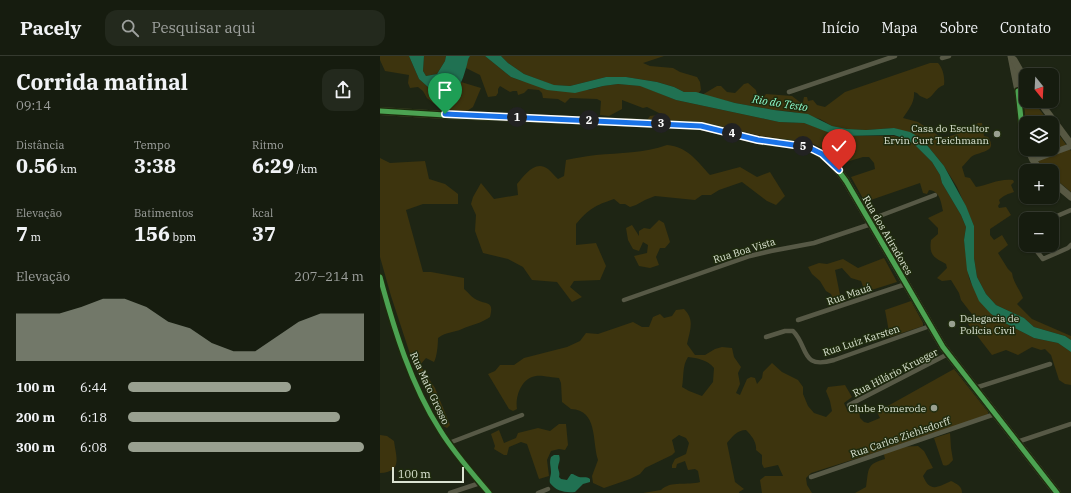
<!DOCTYPE html>
<html lang="pt">
<head>
<meta charset="utf-8">
<style>
  :root { --surface:#161c0f; --page:#23291d; --text:#f1f3f6; --muted:#9ea19e; --line:#353a2f; --accent:#99a090 }
  body { margin:0; font-family:"IBM Plex Serif",serif; background:var(--page); color:var(--text); height:100vh; display:flex; flex-direction:column; font-size:15px; white-space:nowrap }
  * { box-sizing:border-box; margin:0 }
  p { font-size:13px; color:var(--muted) }
  .icon { flex:none; width:22px; height:22px; fill:none; stroke:currentColor; stroke-width:2; stroke-linecap:round; stroke-linejoin:round }
  .map { position:relative; flex:1; overflow:hidden }
  .panel { display:flex; flex-direction:column; background:var(--surface); width:380px }
  .panel>* { flex:none }
  .needle { width:26px; rotate:162deg }
  .tools { position:absolute; left:639px; top:12px; display:grid; gap:8px }
  .tools a { display:grid; place-items:center; width:40px; height:40px; border-radius:8px; background:var(--surface); box-shadow:0 1px 3px #0004,0 0 0 1px var(--line); font-size:20px }
  .scale { position:absolute; left:12px; bottom:10px; width:72px; box-sizing:border-box; padding-left:4px; border:2px solid #dbe3d2; border-top:0; font-size:11px; line-height:14px; white-space:nowrap; color:#dbe3d2; -webkit-text-stroke:3px #1f2b0e; paint-order:stroke }
  .pin { position:absolute; display:grid; place-items:center; width:34px; height:34px; color:#fff; margin:-41px -17px; border-radius:50% 50% 50% 0; rotate:-45deg; box-shadow:0 0 4px #0007 }
  .pin .icon { rotate:45deg }
  .km { position:absolute; width:20px; height:20px; margin:-10px; border-radius:50%; background:#222; color:#fff; font-size:11px; line-height:20px; text-align:center }
  .round { display:grid; place-items:center; flex:none; width:42px; height:42px; border-radius:12px; background:var(--page) }
  .overview { display:flex; align-items:center; justify-content:space-between; height:68px; padding:0 16px }
  h1 { font-size:22px; font-weight:800; line-height:30px }
  .stats { display:grid; grid-template-columns:repeat(3,1fr); gap:6px; height:68px; padding:4px 16px }
  .stats div { display:grid; align-content:center }
  .stats b { font-size:20px; font-weight:800 }
  .stats small { font-size:11px; font-weight:400 }
  .stats p { font-size:11px }
  .chart { height:112px; padding:8px 16px }
  .chart p { display:flex; justify-content:space-between }
  .chart svg { width:100%; height:72px; margin-top:4px; fill:var(--accent); opacity:.7 }
  ul { padding:0 16px; list-style:none; font-size:13px }
  li { display:grid; grid-template-columns:64px 48px 1fr; align-items:center; height:30px }
  li i { height:10px; border-radius:5px; background:var(--accent) }
  header { display:flex; align-items:center; gap:24px; box-sizing:border-box; height:56px; padding:0 20px; background:var(--surface); border-bottom:1px solid var(--line) }
  header strong { font-size:19px }
  nav { display:flex; gap:22px; margin-inline-start:auto; font-size:14px }
  .search { width:280px; height:36px; background:var(--page); display:flex; align-items:center; gap:10px; box-sizing:border-box; padding:0 14px; border-radius:12px; color:var(--muted); font-size:15px }
  main { display:flex; flex:1; min-height:0 }
  .map>svg:first-child { display:block }
  .green { fill:#3d340e; fill-rule:evenodd }
  .water { fill:#207152 }
  .lines { fill:none; stroke-linecap:round; stroke-linejoin:round }
  .minor { stroke:#575946; stroke-width:4.5 }
  .tertiary { stroke:#575946; stroke-width:6 }
  .secondary { stroke:#575843; stroke-width:7 }
  .primary { stroke:#53543b; stroke-width:8 }
  .cycleway-casing { stroke:#1f2b0e; stroke-width:8 }
  .cycleway { stroke:#4ca352; stroke-width:5 }
  .route-casing { stroke:#fff; stroke-width:8 }
  .route { stroke:#1a73e8; stroke-width:5 }
  .poi-dot { fill:#99a090; stroke:#1f2b0e; stroke-width:1.5 }
  .labels { text-anchor:middle; stroke-width:3; stroke-linejoin:round; paint-order:stroke }
  .poi-label { font-size:10px; fill:#dbe3d2; stroke:#1f2b0e; text-anchor:end }
  .street-label { font-size:10px; fill:#dbe3d2; stroke:#1f2b0e }
  .water-label { font-size:11px; font-style:italic; fill:#8df9ca; stroke:#1f2b0e }
</style>
</head>
<body>
<header>
<strong>Pacely</strong>
<div class="search"><svg class="icon" aria-label="search" viewBox="0 0 24 24"><circle cx="10" cy="10" r="6"/><path d="M15 15l6 6"/></svg>Pesquisar aqui</div>
<nav><a>Início</a><a>Mapa</a><a>Sobre</a><a>Contato</a></nav>
</header>
<main>
<section class="panel">
<div class="overview"><div><h1>Corrida matinal</h1><p>09:14</p></div><a class="round"><svg class="icon" aria-label="share" viewBox="0 0 24 24"><path d="M12 15V3M7 8l5-5 5 5M5 13v7h14v-7"/></svg></a></div>
<div class="stats">
<div><p>Distância</p><b>0.56<small> km</small></b></div>
<div><p>Tempo</p><b>3:38</b></div>
<div><p>Ritmo</p><b>6:29<small> /km</small></b></div>
</div>
<div class="stats">
<div><p>Elevação</p><b>7<small> m</small></b></div>
<div><p>Batimentos</p><b>156<small> bpm</small></b></div>
<div><p>kcal</p><b>37</b></div>
</div>
<div class="chart"><p><span>Elevação</span>207–214 m</p>
<svg viewBox="0 0 160 44" preserveAspectRatio="none"><path d="M0 44V15L10 15L20 15L30 11L40 6L50 6L60 11L70 20L80 24L90 33L100 38L110 38L120 29L130 20L140 15L150 15L160 15V44z"/></svg>
</div>
<ul>
<li><b>100 m</b>6:44<i style="width:69%"></i></li>
<li><b>200 m</b>6:18<i style="width:90%"></i></li>
<li><b>300 m</b>6:08<i style="width:100%"></i></li>
</ul>
</section>
<div class="map">
<svg width="691" height="437" viewBox="0 0 691 437">
  <rect width="100%" height="100%" fill="#1e2514"/>
  <!-- green -->
  <g class="green">
    <polygon points="0,0 29,0 39,23 57,39 75,35 81,26 101,32 93,51 87,55 61,53 47,42 43,35 38,31 30,32 28,27 29,19 5,15 0,4"/>
    <polygon points="44,0 66,0 65,5 57,18 46,20 43,15"/>
    <path d="M 90,0 L 105,0 L 131,21 L 142,25 L 209,34 L 223,30 L 238,28 L 261,30 L 296,44 L 399,66 L 424,67 L 461,80 L 514,80 L 526,83 L 535,89 L 552,106 L 560,119 L 562,127 L 581,159 L 586,171 L 584,184 L 589,222 L 592,229 L 611,258 L 625,267 L 654,282 L 678,287 L 691,296 L 691,329 L 685,328 L 679,324 L 671,299 L 665,293 L 661,294 L 652,291 L 638,299 L 626,294 L 612,299 L 588,268 L 595,262 L 581,244 L 579,237 L 571,224 L 562,225 L 557,222 L 567,212 L 566,208 C 553,201 549,199 551,184 L 558,178 L 558,172 L 548,162 L 563,155 C 561,146 560,135 549,134 L 547,138 L 543,137 L 540,127 L 485,146 L 471,121 L 495,113 L 494,107 L 489,101 L 483,101 L 463,107 L 446,94 L 429,86 L 381,80 L 348,72 L 267,64 L 270,60 L 278,59 L 281,58 L 267,51 L 263,52 L 242,44 L 242,53 L 229,60 L 220,59 L 221,45 L 217,43 L 190,42 L 185,47 L 178,43 L 163,42 L 162,37 L 159,34 L 148,33 L 144,37 L 138,39 L 137,35 L 133,35 L 130,36 L 120,30 L 118,33 L 118,37 L 116,40 L 108,41 L 100,19 L 86,12 L 87,3 Z"/>
    <polygon points="121,0 284,0 263,7 270,10 293,12 300,16 317,21 320,26 321,34 318,38 304,36 294,31 277,26 246,21 226,21 190,30 173,29 144,18 128,7"/>
    <path d="M 550,7 L 558,7 C 563,12 565,22 564,29 C 554,33 555,39 547,43 L 540,40 L 537,37 L 534,36 C 535,47 528,54 523,62 L 538,66 L 562,82 C 574,79 589,76 598,67 L 602,67 L 604,80 L 608,81 C 619,97 598,95 591,101 C 588,104 585,108 582,111 L 585,121 L 590,122 L 596,131 C 608,129 620,122 633,124 L 634,126 L 631,129 L 634,136 C 628,138 624,139 619,144 L 620,147 L 618,150 L 619,152 L 626,151 L 631,159 L 610,173 L 610,179 L 614,184 L 622,179 L 628,189 L 618,197 L 628,213 L 632,217 C 633,226 640,234 643,242 L 637,248 L 652,263 L 691,280 L 691,284 L 685,280 L 654,271 L 644,262 L 616,249 L 606,238 L 597,221 L 594,202 L 594,170 L 577,131 L 564,110 L 542,83 L 514,72 L 486,74 L 467,73 L 452,70 L 440,63 L 414,56 L 394,54 L 355,47 L 322,39 L 337,30 L 341,30 L 347,36 L 355,37 L 364,28 L 368,27 L 376,34 L 378,43 L 381,45 L 386,38 L 412,40 L 421,47 L 423,46 L 424,41 L 427,41 L 428,45 L 433,44 L 437,49 L 445,51 L 465,36 Z"/>
    <polygon points="646,36 646,45 653,45 670,67 646,67 646,70 643,37"/>
    <path d="M 672,70 L 691,95 L 691,136 L 672,120 L 672,115 L 667,115 C 660,109 655,101 652,93 L 663,93 L 659,94 L 659,99 L 681,91 L 678,88 L 672,90 Z"/>
    <path d="M 287,89 C 308,91 317,105 330,119 L 360,111 L 377,121 L 390,116 L 405,140 L 396,149 L 387,145 L 362,126 L 339,134 L 331,139 L 322,139 L 315,144 L 275,140 L 265,144 L 256,149 L 250,151 L 245,148 L 240,148 L 234,143 C 214,150 210,152 196,168 L 196,189 L 216,187 L 226,210 L 220,224 L 194,225 L 190,231 L 202,241 L 192,246 L 177,226 L 152,224 L 143,211 L 128,203 L 103,197 L 95,175 L 96,159 L 91,148 L 93,141 L 101,127 L 114,143 L 138,139 L 137,128 C 144,120 155,103 168,113 C 172,116 174,120 178,123 L 184,120 L 186,104 C 196,102 206,100 216,99 C 240,97 264,97 287,89 Z"/>
    <path d="M 0,102 L 10,107 L 45,105 L 49,123 L 65,128 L 78,138 L 78,148 L 43,148 L 26,154 L 43,216 L 51,216 L 84,222 L 84,233 C 88,236 92,242 97,244 C 108,249 114,245 110,261 C 102,267 91,269 82,273 C 74,277 67,275 58,282 C 58,288 57,301 54,306 L 46,302 L 40,309 L 55,332 L 70,369 L 67,372 L 63,370 L 51,346 L 49,338 L 32,304 L 11,240 L 0,201 Z"/>
    <polygon points="279,164 284,167 290,186 285,192 280,192 276,201 279,209 270,212 259,210 254,200 267,197 268,189 263,186 259,195 253,193 248,184 246,172 252,169 259,180 259,175 264,172 270,173"/>
    <polygon points="504,202 517,226 485,236 481,225 471,222 462,212 455,214 461,244 461,247 455,248 451,238 446,235 440,225 432,218 428,211 439,207 447,208 463,203 478,212"/>
    <polygon points="531,245 543,267 543,270 510,281 505,254"/>
    <path d="M 304,253 C 315,264 310,274 307,288 L 315,299 L 325,299 L 335,293 L 342,291 L 352,292 L 354,301 L 361,311 L 358,317 L 360,328 L 356,337 L 360,339 L 367,323 L 371,321 L 375,322 L 377,328 L 382,322 L 383,316 L 392,307 L 402,316 L 418,324 L 423,331 L 423,338 L 428,350 L 434,357 L 446,361 L 452,355 L 450,345 L 446,335 L 448,331 L 465,329 L 472,341 L 464,347 L 468,356 L 479,354 L 480,362 L 484,366 L 488,367 L 500,362 L 497,356 L 574,313 L 608,356 L 608,358 L 519,391 L 538,390 L 544,395 L 553,412 L 547,414 L 543,420 C 550,437 558,431 571,425 C 577,428 582,430 582,437 L 475,437 L 486,431 C 489,413 486,408 505,403 L 503,394 L 431,417 L 426,422 L 427,429 L 432,437 L 382,437 L 380,424 L 385,420 L 403,420 L 398,409 L 384,412 L 382,408 L 382,399 L 376,394 C 377,386 371,379 366,374 C 357,374 352,381 347,387 L 355,426 L 364,433 L 359,436 L 359,437 L 263,437 L 281,434 C 291,424 307,430 320,426 L 318,415 L 315,413 L 308,414 L 305,405 L 297,408 L 296,412 L 292,412 L 292,409 L 295,403 L 306,398 L 309,387 L 306,382 L 299,379 L 292,384 L 295,396 L 292,399 L 265,412 L 260,418 L 250,423 L 224,432 L 213,427 L 212,420 L 218,404 C 212,385 218,354 191,353 L 182,346 L 181,327 L 179,322 C 173,322 161,319 156,320 C 141,322 135,341 137,353 L 133,355 L 129,353 L 108,318 L 115,315 L 120,309 L 134,309 L 144,302 L 187,291 L 200,285 L 206,277 L 218,278 L 253,266 L 262,271 L 269,271 L 273,261 L 280,258 L 284,262 L 292,260 L 296,254 ZM 308,301 C 317,302 328,304 334,312 L 333,326 L 322,340 L 309,335 L 302,331 C 304,321 302,310 308,301 Z"/>
    <polygon points="179,368 186,368 188,389 185,394 179,393 171,395 167,404 169,420 159,423 147,388 141,386 129,391 127,399 124,399 114,393 115,390 111,378 119,374 124,387 136,382 138,377 158,372 170,375"/>
    <path d="M 570,377 L 571,392 L 573,404 C 570,407 568,411 563,409 L 554,382 Z"/>
    <path d="M 0,379 L 7,380 L 14,385 C 16,401 23,416 0,417 Z"/>
  </g>
  <!-- water -->
  <g class="water">
    <path d="M 29,0 L 44,0 L 43,15 L 46,20 L 57,18 L 65,5 L 66,0 L 90,0 C 87,4 88,7 86,12 C 81,30 77,39 57,39 L 39,23 Z"/>
    <polygon points="105,0 121,0 128,7 144,18 174,29 190,30 226,21 246,21 277,26 294,31 304,36 316,36 355,47 394,54 428,58 452,70 467,73 486,74 514,72 530,76 542,83 564,110 586,150 594,170 594,202 597,221 606,238 616,249 644,262 654,271 685,280 691,284 691,296 678,287 654,282 625,267 611,258 599,245 592,229 587,214 584,184 586,171 581,159 562,127 560,119 552,106 535,89 526,83 514,79 461,80 450,77 424,67 399,66 296,44 260,30 238,28 223,30 195,37 167,34 131,21"/>
    <path d="M 174,399 L 179,399 C 181,405 178,407 178,412 C 179,416 180,417 179,421 L 181,423 L 187,424 L 191,418 C 195,418 195,420 199,421 C 203,422 206,420 210,423 L 210,426 L 203,428 L 195,436 C 185,437 176,435 170,427 C 169,423 171,420 171,416 C 171,410 169,407 171,401 Z"/>
  </g>
  <g class="lines">
    <!-- minor -->
    <g class="minor">
      <polyline points="562,2 569,0"/>
      <polyline points="409,36 515,0"/>
      <polyline points="670,163 691,154"/>
      <polyline points="489,164 555,139"/>
      <polyline points="646,174 642,176 646,181"/>
      <polyline points="652,189 663,203 688,192 691,189"/>
      <polyline points="244,244 370,200 391,195 434,187 491,168"/>
      <polyline points="418,264 526,228"/>
      <path d="M 386,281 L 405,275 L 413,275 C 429,291 420,314 454,304 L 550,270"/>
      <polyline points="595,332 670,308"/>
      <polyline points="469,349 568,298"/>
      <polyline points="637,386 691,368"/>
      <polyline points="69,387 142,359"/>
      <polyline points="431,421 615,358"/>
      <polyline points="70,437 100,427"/>
      <polyline points="158,437 168,433"/>
    </g>
    <!-- tertiary -->
    <g class="tertiary">
      <polyline points="653,104 691,90"/>
      <path d="M 0,221 C 14,273 31,329 60,374 C 74,397 92,417 109,437"/>
    </g>
    <!-- secondary -->
    <g class="secondary">
      <polyline points="631,0 638,35 642,72 646,88"/>
      <polyline points="634,4 646,25"/>
      <polyline points="659,45 691,88"/>
      <polyline points="648,93 653,104 661,115"/>
      <polyline points="672,125 691,141"/>
    </g>
    <!-- primary -->
    <path class="primary" d="M 0,55 L 65,59 L 313,69 C 336,71 359,80 382,85 C 400,88 420,86 436,95 C 449,102 458,113 466,125 L 563,291 L 677,437"/>
    <defs>
      <g id="cycleway">
        <polyline points="638,35 642,72 646,88"/>
        <path d="M 0,55 L 65,59 L 313,69 C 336,71 359,80 382,85 C 400,88 420,86 436,95 C 449,102 458,113 466,125 L 563,291 L 677,437"/>
        <path d="M 0,221 C 14,273 31,329 60,374 C 74,397 92,417 109,437"/>
      </g>
    </defs>
    <!-- cycleway casing -->
    <use href="#cycleway" class="cycleway-casing"/>
    <!-- cycleway -->
    <use href="#cycleway" class="cycleway"/>
  </g>
  <g class="lines">
    <defs>
      <polyline id="route" points="65,58 321,70 378,84 428,91 442,98 459,114"/>
    </defs>
    <!-- route casing -->
    <use href="#route" class="route-casing"/>
    <!-- route -->
    <use href="#route" class="route"/>
  </g>
  <!-- markers -->
  <g class="poi-dot">
    <circle cx="617" cy="78" r="4"/>
    <circle cx="572" cy="268" r="4"/>
    <circle cx="554" cy="352" r="4"/>
  </g>
  <g class="labels">
    <!-- poi labels -->
    <g class="poi-label">
      <text x="609" y="76">Casa do Escultor<tspan x="609" dy="12">Ervin Curt Teichmann</tspan></text>
      <text x="580" y="266" text-anchor="start">Delegacia de<tspan x="580" dy="12">Polícia Civil</tspan></text>
      <text x="546" y="356">Clube Pomerode</text>
    </g>
    <!-- street labels -->
    <g class="street-label">
      <text transform="translate(508 179) rotate(60)" y="4">Rua dos Atiradores</text>
      <text transform="translate(364 194) rotate(-17)" y="4">Rua Boa Vista</text>
      <text transform="translate(469 238) rotate(-19)" y="4">Rua Mauá</text>
      <text transform="translate(481 284) rotate(-18)" y="4">Rua Luiz Karsten</text>
      <text transform="translate(515 316) rotate(-27)" y="4">Rua Hilário Krueger</text>
      <text transform="translate(50 332) rotate(65)" y="4">Rua Mato Grosso</text>
      <text transform="translate(520 381) rotate(-19)" y="4">Rua Carlos Ziehlsdorff</text>
    </g>
    <!-- water labels -->
    <g class="water-label">
      <text transform="translate(400 47) rotate(9)" y="4">Rio do Testo</text>
    </g>
  </g>
</svg>
<div class="tools">
<a><svg class="needle" viewBox="-14 -14 28 28"><path d="M0-13l5 13h-10z" fill="#e53935"/><path d="M0 13l5-13h-10z" fill="#9ea19e"/></svg></a>
<a><svg class="icon" aria-label="layers" viewBox="0 0 24 24"><path d="M12 4l9 5-9 5-9-5zM3 14l9 5 9-5"/></svg></a>
<a>+</a>
<a>−</a>
</div>
<div class="scale">100 m</div>
<div class="pin" style="left:65px;top:58px;background:#1e9e55"><svg class="icon" aria-label="arrive" viewBox="0 0 24 24"><path d="M6 21V4h12l-3 4 3 4H6"/></svg></div>
<div class="pin" style="left:459px;top:114px;background:#d93025"><svg class="icon" aria-label="check" viewBox="0 0 24 24"><path d="M5 12l5 5 9-10"/></svg></div>
<b class="km" style="left:137px;top:61px">1</b>
<b class="km" style="left:209px;top:64px">2</b>
<b class="km" style="left:281px;top:67px">3</b>
<b class="km" style="left:352px;top:77px">4</b>
<b class="km" style="left:423px;top:90px">5</b>
</div>
</main>
</body>
</html>
